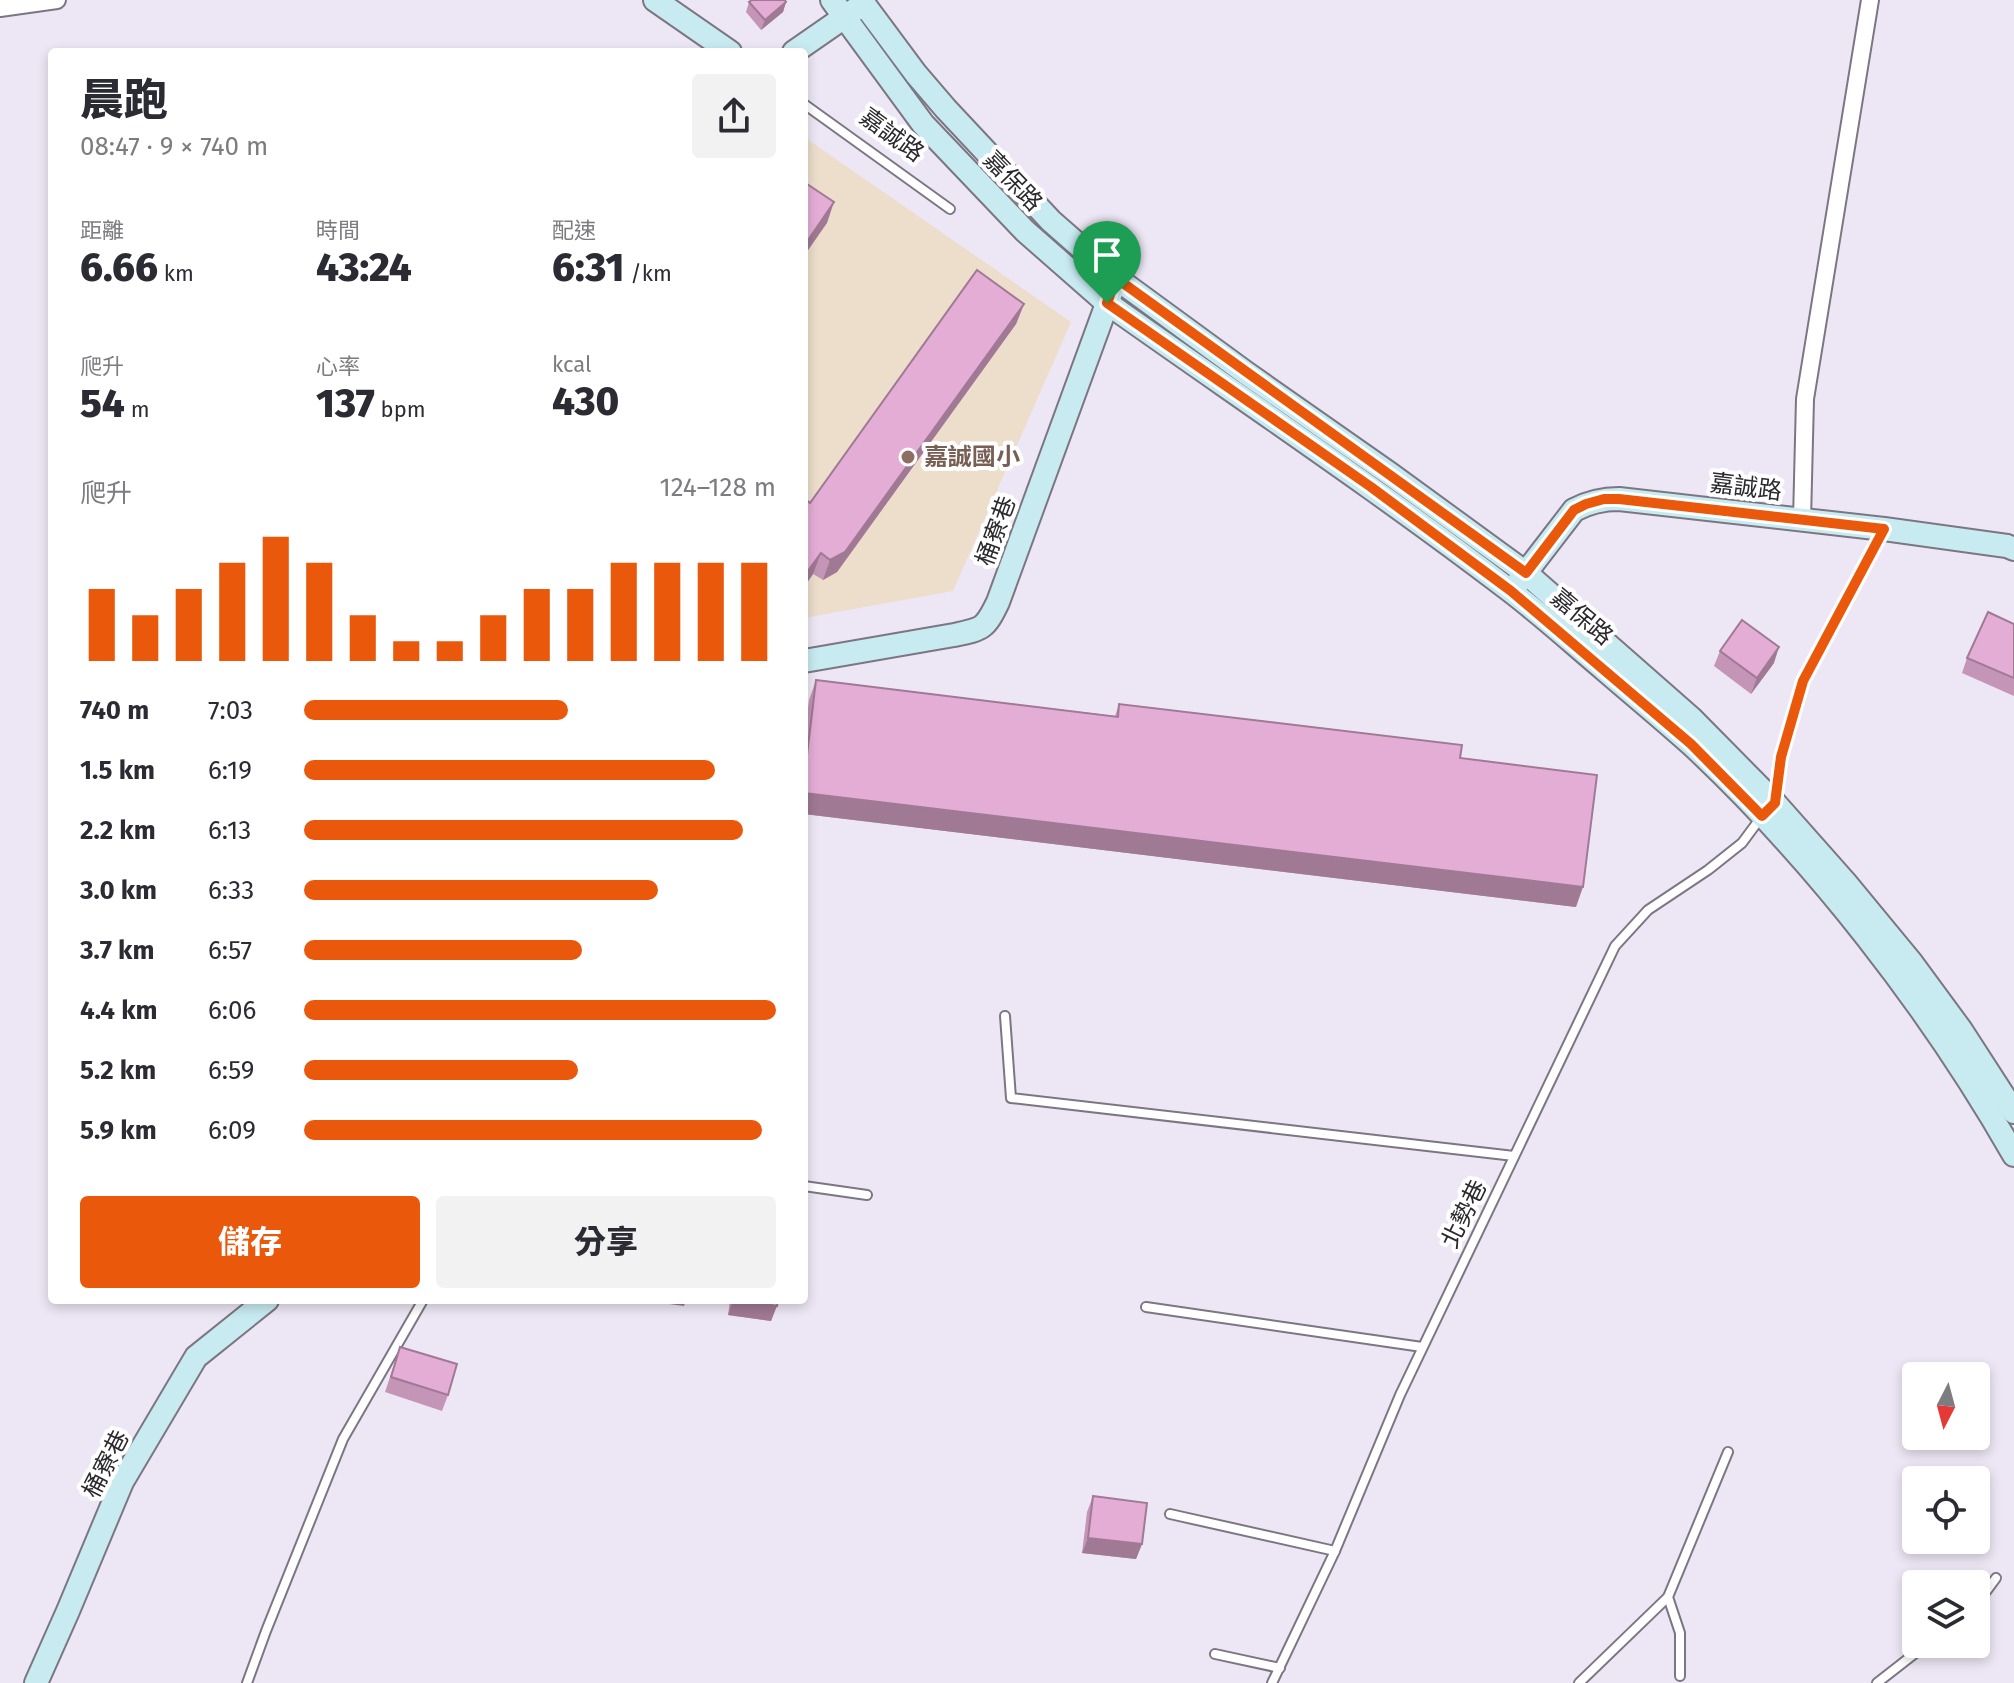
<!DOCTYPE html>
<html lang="zh-TW">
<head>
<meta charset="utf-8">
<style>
  :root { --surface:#fff; --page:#f2f2f3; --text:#2b2b33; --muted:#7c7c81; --accent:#ea580c }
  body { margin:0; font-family:"Fira Sans","Noto Sans TC",sans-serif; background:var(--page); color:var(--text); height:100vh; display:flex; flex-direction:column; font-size:30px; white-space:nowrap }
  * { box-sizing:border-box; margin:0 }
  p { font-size:26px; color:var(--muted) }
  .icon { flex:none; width:44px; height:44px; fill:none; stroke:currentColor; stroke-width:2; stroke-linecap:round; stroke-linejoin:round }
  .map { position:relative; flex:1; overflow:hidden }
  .details { position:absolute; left:48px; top:48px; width:760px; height:1256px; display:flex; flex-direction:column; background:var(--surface); border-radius:8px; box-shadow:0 4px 12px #0003 }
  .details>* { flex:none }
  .needle { width:52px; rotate:186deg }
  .fabs { position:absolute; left:1902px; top:1362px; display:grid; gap:16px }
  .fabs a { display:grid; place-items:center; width:88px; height:88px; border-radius:8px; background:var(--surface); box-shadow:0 4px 12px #0003; font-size:40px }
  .pin { position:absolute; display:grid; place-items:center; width:68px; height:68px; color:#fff; margin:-82px -34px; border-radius:50% 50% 50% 0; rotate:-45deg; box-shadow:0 0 8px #0007 }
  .pin .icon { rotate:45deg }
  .round { display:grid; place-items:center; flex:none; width:84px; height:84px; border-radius:8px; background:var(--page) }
  .headline { display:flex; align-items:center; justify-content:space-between; height:136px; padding:0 32px }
  h1 { font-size:44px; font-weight:800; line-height:60px }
  .stats { display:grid; grid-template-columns:repeat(3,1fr); gap:12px; height:136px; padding:8px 32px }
  .stats div { display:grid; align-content:center }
  .stats b { font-size:40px; font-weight:800 }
  .stats small { font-size:22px; font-weight:400 }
  .stats p { font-size:22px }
  .chart { height:224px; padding:16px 32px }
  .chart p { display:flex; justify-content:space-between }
  .chart svg { width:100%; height:144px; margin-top:8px; stroke:var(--accent); stroke-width:6 }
  .cta { display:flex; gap:16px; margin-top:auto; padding:16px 32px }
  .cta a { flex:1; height:92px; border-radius:8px; background:var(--accent); color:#fff; font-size:32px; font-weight:800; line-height:92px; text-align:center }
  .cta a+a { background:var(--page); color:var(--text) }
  ul { padding:0 32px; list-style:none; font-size:26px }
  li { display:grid; grid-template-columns:128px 96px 1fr; align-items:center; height:60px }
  li i { height:20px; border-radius:10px; background:var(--accent) }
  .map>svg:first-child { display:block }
  .education { fill:#ecdecb }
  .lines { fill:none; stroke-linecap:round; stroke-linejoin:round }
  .lane-casing { stroke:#7c7682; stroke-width:12 }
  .street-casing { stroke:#7c7682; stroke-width:20 }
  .secondary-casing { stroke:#7c7682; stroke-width:26 }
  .lane { stroke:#fff; stroke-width:8 }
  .street { stroke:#fff; stroke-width:16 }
  .secondary { stroke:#c8ebf2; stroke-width:22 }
  .wall { fill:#c495b7 }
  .shaded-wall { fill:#a07995 }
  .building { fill:#e4add5; stroke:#a07995; stroke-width:2 }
  .route-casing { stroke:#fff; stroke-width:16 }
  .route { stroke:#ea580c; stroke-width:10 }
  .education-dot { fill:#8d6e63; stroke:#fff; stroke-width:3 }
  .labels { text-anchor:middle; stroke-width:8; stroke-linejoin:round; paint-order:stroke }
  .street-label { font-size:24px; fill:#2c292e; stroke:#fff }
  .education-label { font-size:24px; font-weight:bold; fill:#785e54; stroke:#fff; text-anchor:start }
</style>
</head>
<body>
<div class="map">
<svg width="2014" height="1683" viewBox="0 0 2014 1683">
  <rect width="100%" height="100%" fill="#ede7f5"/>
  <!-- education -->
  <polygon class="education" points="804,137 1071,322 953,591 804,618"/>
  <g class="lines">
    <defs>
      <g id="lane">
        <polyline points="804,104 950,209"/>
        <polyline points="1775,800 1781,757 1803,681 1882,532"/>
        <polyline points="1005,1016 1011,1098 1514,1156"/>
        <polyline points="804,1186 867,1195"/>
        <polyline points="1146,1307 1422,1347"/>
        <polyline points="1170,1514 1335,1551"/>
        <polyline points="1976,1605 1996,1578"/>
        <polyline points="1215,1654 1280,1668"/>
        <polyline points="1680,1676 1680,1633 1668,1597 1728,1452"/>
        <polyline points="247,1683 266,1631 343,1439 423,1300"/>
        <polyline points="1272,1683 1335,1551 1400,1395 1615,946 1648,910 1708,870 1742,843 1762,816"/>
        <polyline points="1579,1683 1668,1597"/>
        <polyline points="1877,1683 1927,1644"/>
      </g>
      <g id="street">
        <polyline points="0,8 57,0"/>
        <polyline points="1802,520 1805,399 1870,0"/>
      </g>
      <g id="secondary">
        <polyline points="655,0 730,52"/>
        <path d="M 832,0 L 923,124 L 1025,231 L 1107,303 C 1241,398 1377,489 1508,589 C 1541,614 1573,643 1605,670 C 1634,695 1663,719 1691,744 C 1815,860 1930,1008 2014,1155"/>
        <polyline points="861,0 916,74 946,109 1051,221 1116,278 1246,373 1390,474 1526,573 1691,718 1775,803 1845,882 1911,962 1961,1030 2014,1112"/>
        <polyline points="794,52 856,9"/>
        <path d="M 1517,584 L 1574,510 C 1589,502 1602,499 1619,499 L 1884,529 L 2007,546 L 2014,549"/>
        <path d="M 804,661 L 954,635 C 983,629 985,629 998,602 L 1112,290"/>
        <polyline points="36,1683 68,1611 122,1482 196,1357 267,1300"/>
      </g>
    </defs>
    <!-- lane casing -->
    <use href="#lane" class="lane-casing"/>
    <!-- street casing -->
    <use href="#street" class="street-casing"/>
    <!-- secondary casing -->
    <use href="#secondary" class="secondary-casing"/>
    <!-- lane -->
    <use href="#lane" class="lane"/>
    <!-- street -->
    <use href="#street" class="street"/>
    <!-- secondary -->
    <use href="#secondary" class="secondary"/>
  </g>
  <!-- wall -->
  <g class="wall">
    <polygon points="749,2 786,2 783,12 761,30 746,12"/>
    <polygon points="1024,304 1016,324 837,572 823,580 813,574 804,587 804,498 810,503"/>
    <polygon points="2014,624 2014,696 1962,673 1967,658"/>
    <polygon points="1720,651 1774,663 1751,694 1714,666"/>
    <polygon points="816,680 1115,716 1119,704 1460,758 1576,907 804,814 804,739 809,700"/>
    <polygon points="730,1300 778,1300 771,1321 728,1315"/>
    <polygon points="400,1347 448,1395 442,1411 385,1392"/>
    <polygon points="1093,1496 1142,1544 1136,1559 1082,1553 1087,1512"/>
  </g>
  <!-- shaded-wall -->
  <g class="shaded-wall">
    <polygon points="786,2 783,12 761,30 765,20"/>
    <polygon points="834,202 827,223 804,256 804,246"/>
    <polygon points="1024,304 1016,324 837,572 823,580 830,560"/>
    <polygon points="821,553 813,574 804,587 805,575"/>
    <polygon points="1779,647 1774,663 1751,694 1757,678"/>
    <polygon points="804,793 1583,887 1576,907 804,814"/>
    <polygon points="639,1300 686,1300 684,1306"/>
    <polygon points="733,1300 777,1306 771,1321 728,1315"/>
    <polygon points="1088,1538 1142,1544 1136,1559 1082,1553"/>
  </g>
  <!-- building -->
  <g class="building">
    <polygon points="752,0 785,0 786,2 765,20 749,2"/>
    <polygon points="804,182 834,202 804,246"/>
    <polygon points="977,270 1024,304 845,552 830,560 821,553 805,575 804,498 810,503"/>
    <polygon points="1988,612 2014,624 2014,678 1967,658"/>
    <polygon points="1742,620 1779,647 1757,678 1720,651"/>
    <polygon points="816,680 1118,717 1119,704 1462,745 1460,758 1597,775 1583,887 804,793 804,780"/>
    <polygon points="736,1300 778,1300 777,1306"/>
    <polygon points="400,1347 457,1364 448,1395 391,1377"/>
    <polygon points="1093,1496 1147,1503 1142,1544 1088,1538"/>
  </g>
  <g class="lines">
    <defs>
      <path id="route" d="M 1116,278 C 1252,377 1390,474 1526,573 L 1574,510 L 1586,504 L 1604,499 L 1619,499 L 1884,529 L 1803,681 L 1781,757 L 1775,803 L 1762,816 L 1691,744 L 1511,591 L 1371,487 L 1107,303 Z"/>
    </defs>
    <!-- route casing -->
    <use href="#route" class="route-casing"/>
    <!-- route -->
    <use href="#route" class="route"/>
  </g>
  <!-- markers -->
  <circle class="education-dot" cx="908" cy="457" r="8"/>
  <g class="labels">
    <!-- street labels -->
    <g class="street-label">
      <text transform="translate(892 135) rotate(36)" y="8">嘉誠路</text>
      <text transform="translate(1013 181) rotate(46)" y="8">嘉保路</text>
      <text transform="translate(1746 487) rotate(7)" y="8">嘉誠路</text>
      <text transform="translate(996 531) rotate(-70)" y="8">桶寮巷</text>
      <text transform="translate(1582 617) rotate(40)" y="8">嘉保路</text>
      <text transform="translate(1464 1214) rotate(-64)" y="8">北勢巷</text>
      <text transform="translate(106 1464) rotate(-63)" y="8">桶寮巷</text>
    </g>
    <!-- education labels -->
    <g class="education-label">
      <text x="924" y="465">嘉誠國小</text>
    </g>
  </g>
</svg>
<div class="fabs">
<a><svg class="needle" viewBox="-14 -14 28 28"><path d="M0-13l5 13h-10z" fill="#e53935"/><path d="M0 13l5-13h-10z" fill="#7c7c81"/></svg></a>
<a><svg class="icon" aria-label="locate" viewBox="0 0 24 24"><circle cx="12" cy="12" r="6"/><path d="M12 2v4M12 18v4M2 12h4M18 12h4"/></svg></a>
<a><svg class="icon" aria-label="layers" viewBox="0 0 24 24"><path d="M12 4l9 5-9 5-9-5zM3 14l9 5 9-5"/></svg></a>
</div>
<div class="pin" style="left:1107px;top:303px;background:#1e9e55"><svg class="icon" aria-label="arrive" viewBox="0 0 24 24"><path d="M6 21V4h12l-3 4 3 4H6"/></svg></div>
<section class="details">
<div class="headline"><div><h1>晨跑</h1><p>08:47 · 9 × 740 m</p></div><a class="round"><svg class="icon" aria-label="share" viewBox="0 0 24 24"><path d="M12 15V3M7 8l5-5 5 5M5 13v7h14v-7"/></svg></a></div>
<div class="stats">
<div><p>距離</p><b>6.66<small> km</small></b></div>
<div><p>時間</p><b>43:24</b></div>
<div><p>配速</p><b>6:31<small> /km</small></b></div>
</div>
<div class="stats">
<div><p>爬升</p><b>54<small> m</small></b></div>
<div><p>心率</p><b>137<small> bpm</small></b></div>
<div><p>kcal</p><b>430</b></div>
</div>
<div class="chart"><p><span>爬升</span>124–128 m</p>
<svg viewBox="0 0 160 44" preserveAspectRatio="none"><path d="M5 44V22M15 44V30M25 44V22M35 44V14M45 44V6M55 44V14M65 44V30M75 44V38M85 44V38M95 44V30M105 44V22M115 44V22M125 44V14M135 44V14M145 44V14M155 44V14"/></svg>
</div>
<ul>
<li><b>740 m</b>7:03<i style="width:56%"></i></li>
<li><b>1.5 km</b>6:19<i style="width:87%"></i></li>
<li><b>2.2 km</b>6:13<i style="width:93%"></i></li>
<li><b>3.0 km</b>6:33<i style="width:75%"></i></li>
<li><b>3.7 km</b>6:57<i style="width:59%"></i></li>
<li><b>4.4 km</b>6:06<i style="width:100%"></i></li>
<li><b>5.2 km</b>6:59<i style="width:58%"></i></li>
<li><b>5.9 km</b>6:09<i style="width:97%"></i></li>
</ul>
<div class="cta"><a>儲存</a><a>分享</a></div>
</section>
</div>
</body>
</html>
